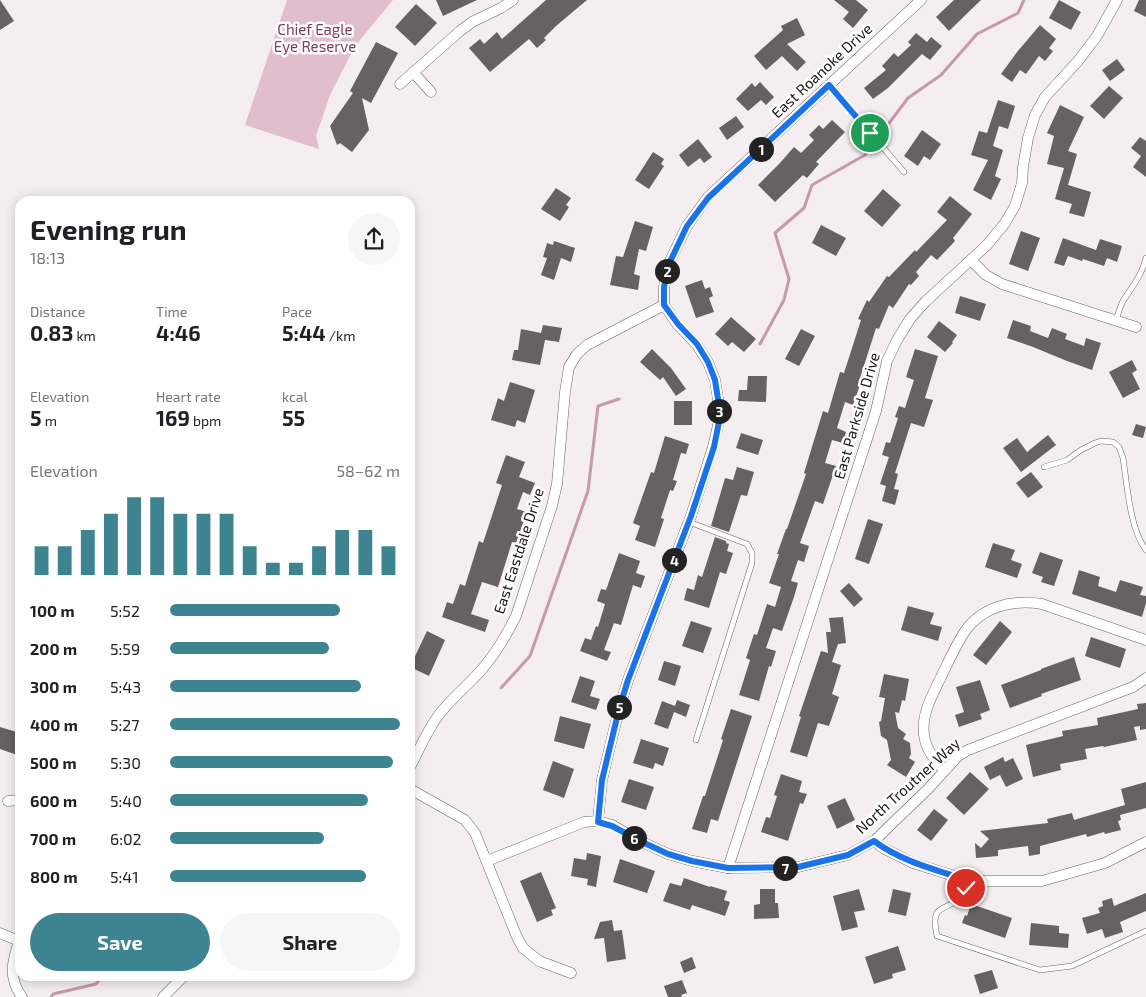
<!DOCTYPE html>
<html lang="en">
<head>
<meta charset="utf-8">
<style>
  :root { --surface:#fff; --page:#f6f6f6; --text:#202124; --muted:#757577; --accent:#3e8390 }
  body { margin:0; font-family:"Exo 2",sans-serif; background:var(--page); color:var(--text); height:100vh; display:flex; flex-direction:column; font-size:19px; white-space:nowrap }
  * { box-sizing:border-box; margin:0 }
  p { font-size:16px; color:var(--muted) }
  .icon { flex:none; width:28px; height:28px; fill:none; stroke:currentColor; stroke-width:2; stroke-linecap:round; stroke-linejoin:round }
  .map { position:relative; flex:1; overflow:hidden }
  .details { position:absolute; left:15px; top:196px; width:400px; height:785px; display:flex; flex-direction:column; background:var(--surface); border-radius:15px; box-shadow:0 2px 12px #0003 }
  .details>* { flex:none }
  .pin { position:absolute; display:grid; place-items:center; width:42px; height:42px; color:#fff; margin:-21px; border:2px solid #fff; border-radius:50%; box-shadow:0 1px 5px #0007 }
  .km { position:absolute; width:25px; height:25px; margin:-12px; border-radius:50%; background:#222; color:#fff; font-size:14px; line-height:25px; text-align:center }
  .round { display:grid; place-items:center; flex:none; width:52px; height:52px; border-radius:26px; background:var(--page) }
  .overview { display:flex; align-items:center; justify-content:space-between; height:85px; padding:0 15px }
  h1 { font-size:28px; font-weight:700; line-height:38px }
  .figures { display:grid; grid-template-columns:repeat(3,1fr); gap:8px; height:85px; padding:5px 15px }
  .figures div { display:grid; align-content:center }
  .figures b { font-size:21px; font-weight:700 }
  .figures small { font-size:14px; font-weight:400 }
  .figures p { font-size:14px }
  .chart { height:140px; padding:10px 15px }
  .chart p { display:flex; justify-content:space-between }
  .chart svg { width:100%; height:90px; margin-top:5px; stroke:var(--accent); stroke-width:6 }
  .action { display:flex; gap:10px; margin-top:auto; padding:10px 15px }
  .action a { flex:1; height:58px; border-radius:30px; background:var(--accent); color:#fff; font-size:20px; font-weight:700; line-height:58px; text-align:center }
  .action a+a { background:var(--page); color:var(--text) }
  ul { padding:0 15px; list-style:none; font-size:16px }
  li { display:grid; grid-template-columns:80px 60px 1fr; align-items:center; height:38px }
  li i { height:12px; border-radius:6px; background:var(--accent) }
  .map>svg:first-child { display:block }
  .green { fill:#e0becc }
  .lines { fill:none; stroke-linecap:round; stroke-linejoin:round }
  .stream { stroke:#c699ac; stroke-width:3 }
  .building { fill:#666163 }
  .service-casing { stroke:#686365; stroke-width:6 }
  .minor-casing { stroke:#686365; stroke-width:11 }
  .service { stroke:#fff; stroke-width:5 }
  .minor { stroke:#fff; stroke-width:10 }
  .route-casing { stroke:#fff; stroke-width:10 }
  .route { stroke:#1a73e8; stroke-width:6 }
  .labels { text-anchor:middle; stroke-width:5; stroke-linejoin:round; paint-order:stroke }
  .park-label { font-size:15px; fill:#7b3f5c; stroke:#fff }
  .street-label { font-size:15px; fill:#171516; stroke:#fff }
</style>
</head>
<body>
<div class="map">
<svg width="1146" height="997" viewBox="0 0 1146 997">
  <rect width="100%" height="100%" fill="#f4eef0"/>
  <!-- green -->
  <polygon class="green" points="287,0 393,0 355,46 330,95 316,136 319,149 245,125"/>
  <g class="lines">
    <!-- stream -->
    <g class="stream">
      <polyline points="760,344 784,300 789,279 775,233 804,208 812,185 865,155 908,98 941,75 977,34 1018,13 1024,0"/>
      <polyline points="501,688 530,656 588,491 598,406 619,399"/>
      <polyline points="51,997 53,994 96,984 102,976"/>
    </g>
  </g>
  <!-- building -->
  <g class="building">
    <polygon points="0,0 14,21 0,30"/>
    <polygon points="436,0 477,0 443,16"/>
    <polygon points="546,0 587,0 556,26 544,38 546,40 537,48 529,39 490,72 469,48 480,39 484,44 497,32 502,39"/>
    <polygon points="834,0 856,0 868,10 853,28 843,19 849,12"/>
    <polygon points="954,0 981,0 949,31 936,17"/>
    <polygon points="1059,0 1081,12 1071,30 1049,18"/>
    <polygon points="1139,0 1146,0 1146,17 1134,11"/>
    <polygon points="416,4 437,23 415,46 395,27"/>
    <polygon points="797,18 805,35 787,44 806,62 797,71 782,56 766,70 754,56 783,30 781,26"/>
    <polygon points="1040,25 1056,39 1049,48 1053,51 1045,61 1039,56 1026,74 1020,70 1012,82 1001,74 1017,52"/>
    <polygon points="916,33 927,42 931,37 942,46 930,60 922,54 888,88 873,99 864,88 886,70 882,66 894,53 898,57 911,45 908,42"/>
    <polygon points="376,42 398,53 371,103 362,98 369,130 352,152 340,143 337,145 330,126 353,93 350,91"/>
    <polygon points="1117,59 1125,70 1110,81 1102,70"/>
    <polygon points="760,82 774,97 766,105 761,100 748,111 736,99 752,83 755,87"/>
    <polygon points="1109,86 1123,98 1104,119 1090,106"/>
    <polygon points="998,100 1015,106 1008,129 999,126 993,146 1003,150 995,176 1001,179 991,200 973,190 988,160 971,155 979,131 987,133"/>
    <polygon points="1060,105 1084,117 1068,151 1077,154 1068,185 1091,192 1084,217 1069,213 1072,204 1055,199 1064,168 1047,164 1054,136 1047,133"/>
    <polygon points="736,116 744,127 727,140 719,128"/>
    <polygon points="832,120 845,132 816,162 819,164 807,178 803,175 775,202 758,185 779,164 794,147 801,153 814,140 809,135 819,125 823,129"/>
    <polygon points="922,130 941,144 930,160 924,156 918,166 904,156"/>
    <polygon points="1140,137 1146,141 1146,177 1133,167 1141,156 1131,148"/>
    <polygon points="698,139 712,157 704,163 700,158 688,167 679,155"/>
    <polygon points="653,152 664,159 661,164 664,166 649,189 635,180"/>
    <polygon points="556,188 571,198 566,205 569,207 560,221 541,209"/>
    <polygon points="883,189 901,205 882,227 864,211"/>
    <polygon points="950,196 972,214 953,238 955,241 937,260 931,255 916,272 919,276 911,285 909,284 893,308 889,305 879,329 876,328 860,378 862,379 853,405 845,402 837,428 846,432 843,443 832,440 825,463 836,466 823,504 815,501 800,543 809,546 804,562 798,560 791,581 798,583 794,597 782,631 773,628 766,648 776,651 771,667 769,666 759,701 739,695 750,660 746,658 754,634 757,635 767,604 775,607 781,587 769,583 779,554 777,554 786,529 787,529 806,474 804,473 823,411 828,413 840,372 844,373 861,320 858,319 867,300 869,302 887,276 889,277 915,250 916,252 947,220 937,212"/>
    <polygon points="635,221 653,227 646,251 639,249 634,274 640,276 638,290 610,285 616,256 623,257"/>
    <polygon points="821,225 846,238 836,256 812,243"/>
    <polygon points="1021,231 1040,238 1028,271 1009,264"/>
    <polygon points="1063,238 1096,250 1100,239 1122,246 1117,262 1107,258 1104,266 1083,259 1082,261 1068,256 1064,266 1054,263"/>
    <polygon points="554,241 575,248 571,262 561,258 554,280 541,275 547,258 543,257 547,243 553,245"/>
    <polygon points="702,280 705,289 710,287 713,296 709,298 714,312 696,318 685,286"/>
    <polygon points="960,296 986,304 980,321 955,313"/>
    <polygon points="731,317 756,339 744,352 732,342 728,346 715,334"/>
    <polygon points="1013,320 1031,326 1030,331 1048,338 1052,328 1067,334 1065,339 1084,346 1086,338 1101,343 1092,370 1067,361 1033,347 1007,338"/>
    <polygon points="939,321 957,335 952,342 953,343 945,352 927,337"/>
    <polygon points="543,325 562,328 559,342 545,340 540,365 512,360 514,350 518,350 521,329 541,333"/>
    <polygon points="801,329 815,336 799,366 785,359"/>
    <polygon points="652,349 671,368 686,389 676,396 663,377 660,380 640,362"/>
    <polygon points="915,349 938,356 925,398 933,400 924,427 911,423 895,473 898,474 894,489 899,490 895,505 882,501 886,486 880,484 889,457 882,455 886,442 890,443 898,418 895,417 899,406 905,408 914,380 906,377"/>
    <polygon points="1132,360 1137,370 1132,373 1140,389 1123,398 1109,372"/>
    <polygon points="748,376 767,376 766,402 738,401 739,390 747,390"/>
    <polygon points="510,382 535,390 525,423 517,420 515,427 491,420 498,398 504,401"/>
    <rect x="674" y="401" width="18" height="24"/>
    <polygon points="1136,424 1146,427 1143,438 1132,435"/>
    <polygon points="741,433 763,440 758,455 736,448"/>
    <polygon points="1048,435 1056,445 1021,472 1003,448 1017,438 1027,452"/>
    <polygon points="665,436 689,444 686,454 681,453 673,480 677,481 673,491 670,490 661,518 664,519 655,547 635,540 640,526 633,523 651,472 654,473"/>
    <polygon points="506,455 525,462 519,477 535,483 530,495 523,492 517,509 527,512 516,543 512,542 498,587 482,582 471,614 489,620 485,632 442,617 447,602 453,604 460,584 465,586 479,541 483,543 502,485 496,483"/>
    <polygon points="737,467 754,472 747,496 741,495 729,532 711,526 725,478 733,480"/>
    <polygon points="1031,472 1043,487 1028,498 1016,483"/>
    <polygon points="868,519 883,524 869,564 855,559"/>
    <polygon points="715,537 726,541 726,543 729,544 727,551 733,553 726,574 720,572 709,608 684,600 687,588 694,590 698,575 702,577"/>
    <polygon points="993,543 1015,550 1011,560 1022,564 1017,578 985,567"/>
    <polygon points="1040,552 1063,560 1054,586 1041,582 1043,577 1032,573"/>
    <polygon points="619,553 640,561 636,573 645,576 641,588 633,585 621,625 614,623 604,650 611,652 607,661 580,651 585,638 591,640 596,626 598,627 605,604 597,601 601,589 606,590"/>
    <polygon points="1079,570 1100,577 1098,586 1116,592 1120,580 1143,587 1140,595 1146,596 1146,603 1142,617 1072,594"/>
    <polygon points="849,583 863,599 854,607 840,591"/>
    <polygon points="908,606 934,613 930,624 942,627 938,641 901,630"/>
    <polygon points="843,617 846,643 838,644 832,662 841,665 832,694 839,697 829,726 818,723 807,757 790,752 801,717 799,716 821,651 828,653 826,632 831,632 829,618"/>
    <polygon points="691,621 712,628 703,653 682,646"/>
    <polygon points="1000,621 1012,632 986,665 973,655"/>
    <polygon points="427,631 445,640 429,676 410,667"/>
    <polygon points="1091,637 1126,649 1120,668 1085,656"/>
    <polygon points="1074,657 1081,680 1041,694 1042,696 1010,708 1001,685 1041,670 1041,669"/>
    <polygon points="664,661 681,666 675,686 658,680"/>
    <polygon points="884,674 909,679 905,701 902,700 899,713 895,712 898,728 906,734 903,739 910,743 911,754 909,758 915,762 906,777 887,765 891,760 887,740 881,736 879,722 881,721 885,698 879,697"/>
    <polygon points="580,676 595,681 590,696 600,699 596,710 571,702"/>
    <polygon points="980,680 990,710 980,714 982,719 959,727 955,715 964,712 956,687"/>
    <polygon points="677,700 690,705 686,717 674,712 668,729 654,724 662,701 675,706"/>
    <polygon points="1146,703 1146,729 1140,730 1140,726 1134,727 1137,740 1104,747 1103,746 1085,749 1087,759 1060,764 1061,770 1033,777 1026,745 1063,736 1062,731 1098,725 1097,718 1138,709 1137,704"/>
    <polygon points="731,709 752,716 718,821 711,819 707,833 692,829 703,796 705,796 723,740 721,739"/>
    <polygon points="560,716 591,724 584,749 554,741"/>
    <polygon points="0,727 20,733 20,756 0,749"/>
    <polygon points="641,739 669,748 663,766 655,763 653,769 633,763"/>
    <polygon points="1003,757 1005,762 1013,758 1023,779 1006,787 1000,775 990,780 984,767"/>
    <polygon points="553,761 574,769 564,798 543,790"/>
    <polygon points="970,772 989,789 964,815 946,798"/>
    <polygon points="781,774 802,781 799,792 807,794 803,804 800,803 788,841 761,832 766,817 770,818 777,796 774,795"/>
    <polygon points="629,779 654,787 646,810 621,802"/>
    <polygon points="1146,782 1146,808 1120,815 1121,820 1118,821 1121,830 1105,834 1104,832 1087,837 1086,834 1040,846 1040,854 1029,856 1028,846 998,850 998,856 976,858 975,843 981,848 989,839 980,831 1048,823 1047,819 1072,813 1074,820 1125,805 1121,789"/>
    <polygon points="845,798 855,820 837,829 827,806"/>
    <polygon points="934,809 948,820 931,841 917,830"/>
    <polygon points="587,853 601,856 596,887 587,885 588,879 571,876 574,858 586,860"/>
    <polygon points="620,859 655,871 647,893 613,882"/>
    <polygon points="541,872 556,908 551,910 553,915 537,922 520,881"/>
    <polygon points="684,878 710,887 710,886 727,891 724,900 730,902 725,916 692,905 690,910 663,901 670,883 681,886"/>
    <polygon points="760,889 775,889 775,903 778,903 779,918 754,919 754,905 760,904"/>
    <polygon points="859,889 865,910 854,912 858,927 842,931 833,896"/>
    <polygon points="893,889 911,893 906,916 888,912"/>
    <polygon points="1146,893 1146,911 1120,922 1123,932 1105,938 1102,929 1087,934 1082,918 1100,913 1098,908 1103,906 1102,901 1112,898 1114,906"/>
    <polygon points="971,904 1012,918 1005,938 962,923 965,915 967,916"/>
    <polygon points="612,920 614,931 622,930 626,959 607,962 604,938 594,939 600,922"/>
    <polygon points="1031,923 1059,926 1059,933 1069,934 1068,948 1029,945"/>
    <polygon points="898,946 906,970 892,974 893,978 874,984 865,957"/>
    <polygon points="692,957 696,968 684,973 680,962"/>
    <polygon points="992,970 998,988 980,994 974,975"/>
    <polygon points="682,980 687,993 681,995 682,997 668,997 664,986"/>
  </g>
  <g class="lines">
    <defs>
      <g id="service">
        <polyline points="829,85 904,172"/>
        <path d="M 1116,320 C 1118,314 1120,307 1123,301 C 1132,287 1142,275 1146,258"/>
        <path d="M 1044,467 L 1067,460 L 1081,450 L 1095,443 L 1101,441 L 1113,442 L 1119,447 L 1123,458 C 1127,484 1130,530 1146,550"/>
        <polyline points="689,522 747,544 752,553 752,563 696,740"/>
        <path d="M 970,881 C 968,886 966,892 963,895 C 948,914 929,899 937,936 L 1040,970 L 1072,966 L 1146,931"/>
      </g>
      <g id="minor">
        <polyline points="413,72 431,92"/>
        <polyline points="400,84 460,31 472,22 501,8 513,0"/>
        <polyline points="971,260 986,275 1002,284 1136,327"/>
        <path d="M 410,767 C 418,752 428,729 438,716 C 451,698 469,685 483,668 C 497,652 507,634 516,616 L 552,506 L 557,484 L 565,392 L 569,367 L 577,354 L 587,345 L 664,305"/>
        <path d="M 944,770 C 934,759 926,750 924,735 C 921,714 933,694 941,677 C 948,663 954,649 962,636 C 979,607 1011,599 1042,604 L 1146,640"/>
        <polyline points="410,789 465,820 475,833 517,937 523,948 539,961 571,973"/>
        <polyline points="8,801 20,800"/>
        <polyline points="598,821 602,780 619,709 628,680 691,516 713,447 719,421 718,399 715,380 708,362 697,345 677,324 664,305 664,287 668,265 687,226 708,197 921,0"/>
        <polyline points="874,841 883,848 913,863 970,881 1042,881 1105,863 1146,842"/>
        <polyline points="487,861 584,822 598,821 612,825 640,841 668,854 692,861 728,868 798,867 848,855 874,841 928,789 958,756 968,750 1133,687 1146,678"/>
        <polyline points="728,868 876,411 887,361 897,340 910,319 926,301 987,245 1005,223 1015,206 1022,183 1023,167 1028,138 1035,115 1045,97 1078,61 1097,36 1117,0"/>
        <polyline points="0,933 19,941"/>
        <path d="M 20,938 C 13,959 7,977 22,997"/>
        <polyline points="163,997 184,976"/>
      </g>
    </defs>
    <!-- service casing -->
    <use href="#service" class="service-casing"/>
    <!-- minor casing -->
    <use href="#minor" class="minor-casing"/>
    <!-- service -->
    <use href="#service" class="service"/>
    <!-- minor -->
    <use href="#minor" class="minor"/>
  </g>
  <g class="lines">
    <defs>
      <path id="route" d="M 870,133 L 829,85 L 708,198 L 687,226 L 668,266 L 664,287 L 664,305 L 678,324 L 697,344 L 708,362 L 715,380 L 718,399 L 719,422 L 714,447 L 691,516 L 628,680 L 619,709 L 602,780 L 598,822 L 612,826 L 640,841 L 668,854 L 692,861 L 728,868 L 798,867 L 848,855 L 874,841 C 902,862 937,870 970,881 L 966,888"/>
    </defs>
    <!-- route casing -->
    <use href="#route" class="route-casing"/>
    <!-- route -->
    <use href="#route" class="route"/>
  </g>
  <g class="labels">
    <!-- park labels -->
    <g class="park-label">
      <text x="315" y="35">Chief Eagle<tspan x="315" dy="17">Eye Reserve</tspan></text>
    </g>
    <!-- street labels -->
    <g class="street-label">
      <text transform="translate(822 71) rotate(-43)" y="5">East Roanoke Drive</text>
      <text transform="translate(857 416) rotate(-74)" y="5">East Parkside Drive</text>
      <text transform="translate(519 551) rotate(-72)" y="5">East Eastdale Drive</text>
      <text transform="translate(908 786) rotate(-42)" y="5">North Troutner Way</text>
    </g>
  </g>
</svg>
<div class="pin" style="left:870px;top:133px;background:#1e9e55"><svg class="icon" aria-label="arrive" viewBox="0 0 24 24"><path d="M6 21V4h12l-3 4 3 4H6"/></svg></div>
<div class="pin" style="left:966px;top:888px;background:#d93025"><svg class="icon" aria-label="check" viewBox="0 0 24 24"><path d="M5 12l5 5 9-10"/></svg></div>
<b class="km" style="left:761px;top:149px">1</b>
<b class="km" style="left:667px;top:271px">2</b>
<b class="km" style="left:719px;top:411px">3</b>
<b class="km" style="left:674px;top:560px">4</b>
<b class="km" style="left:619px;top:707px">5</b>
<b class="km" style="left:634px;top:838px">6</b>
<b class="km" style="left:785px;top:868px">7</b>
<section class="details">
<div class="overview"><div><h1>Evening run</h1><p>18:13</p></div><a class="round"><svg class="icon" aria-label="share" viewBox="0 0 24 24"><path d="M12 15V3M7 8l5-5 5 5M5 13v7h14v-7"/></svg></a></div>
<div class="figures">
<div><p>Distance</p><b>0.83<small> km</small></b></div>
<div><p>Time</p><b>4:46</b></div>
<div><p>Pace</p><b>5:44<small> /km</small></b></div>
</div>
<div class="figures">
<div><p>Elevation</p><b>5<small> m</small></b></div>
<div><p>Heart rate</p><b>169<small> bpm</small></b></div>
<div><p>kcal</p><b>55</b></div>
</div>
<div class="chart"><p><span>Elevation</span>58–62 m</p>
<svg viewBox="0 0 160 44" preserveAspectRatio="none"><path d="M5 44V30M15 44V30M25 44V22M35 44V14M45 44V6M55 44V6M65 44V14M75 44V14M85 44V14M95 44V30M105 44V38M115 44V38M125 44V30M135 44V22M145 44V22M155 44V30"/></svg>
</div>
<ul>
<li><b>100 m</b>5:52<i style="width:74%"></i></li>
<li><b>200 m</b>5:59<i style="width:69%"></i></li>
<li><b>300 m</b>5:43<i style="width:83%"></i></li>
<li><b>400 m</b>5:27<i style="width:100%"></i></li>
<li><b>500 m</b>5:30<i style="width:97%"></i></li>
<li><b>600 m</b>5:40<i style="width:86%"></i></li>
<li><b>700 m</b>6:02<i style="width:67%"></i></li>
<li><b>800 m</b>5:41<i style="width:85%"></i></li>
</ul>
<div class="action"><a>Save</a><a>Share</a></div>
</section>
</div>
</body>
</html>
